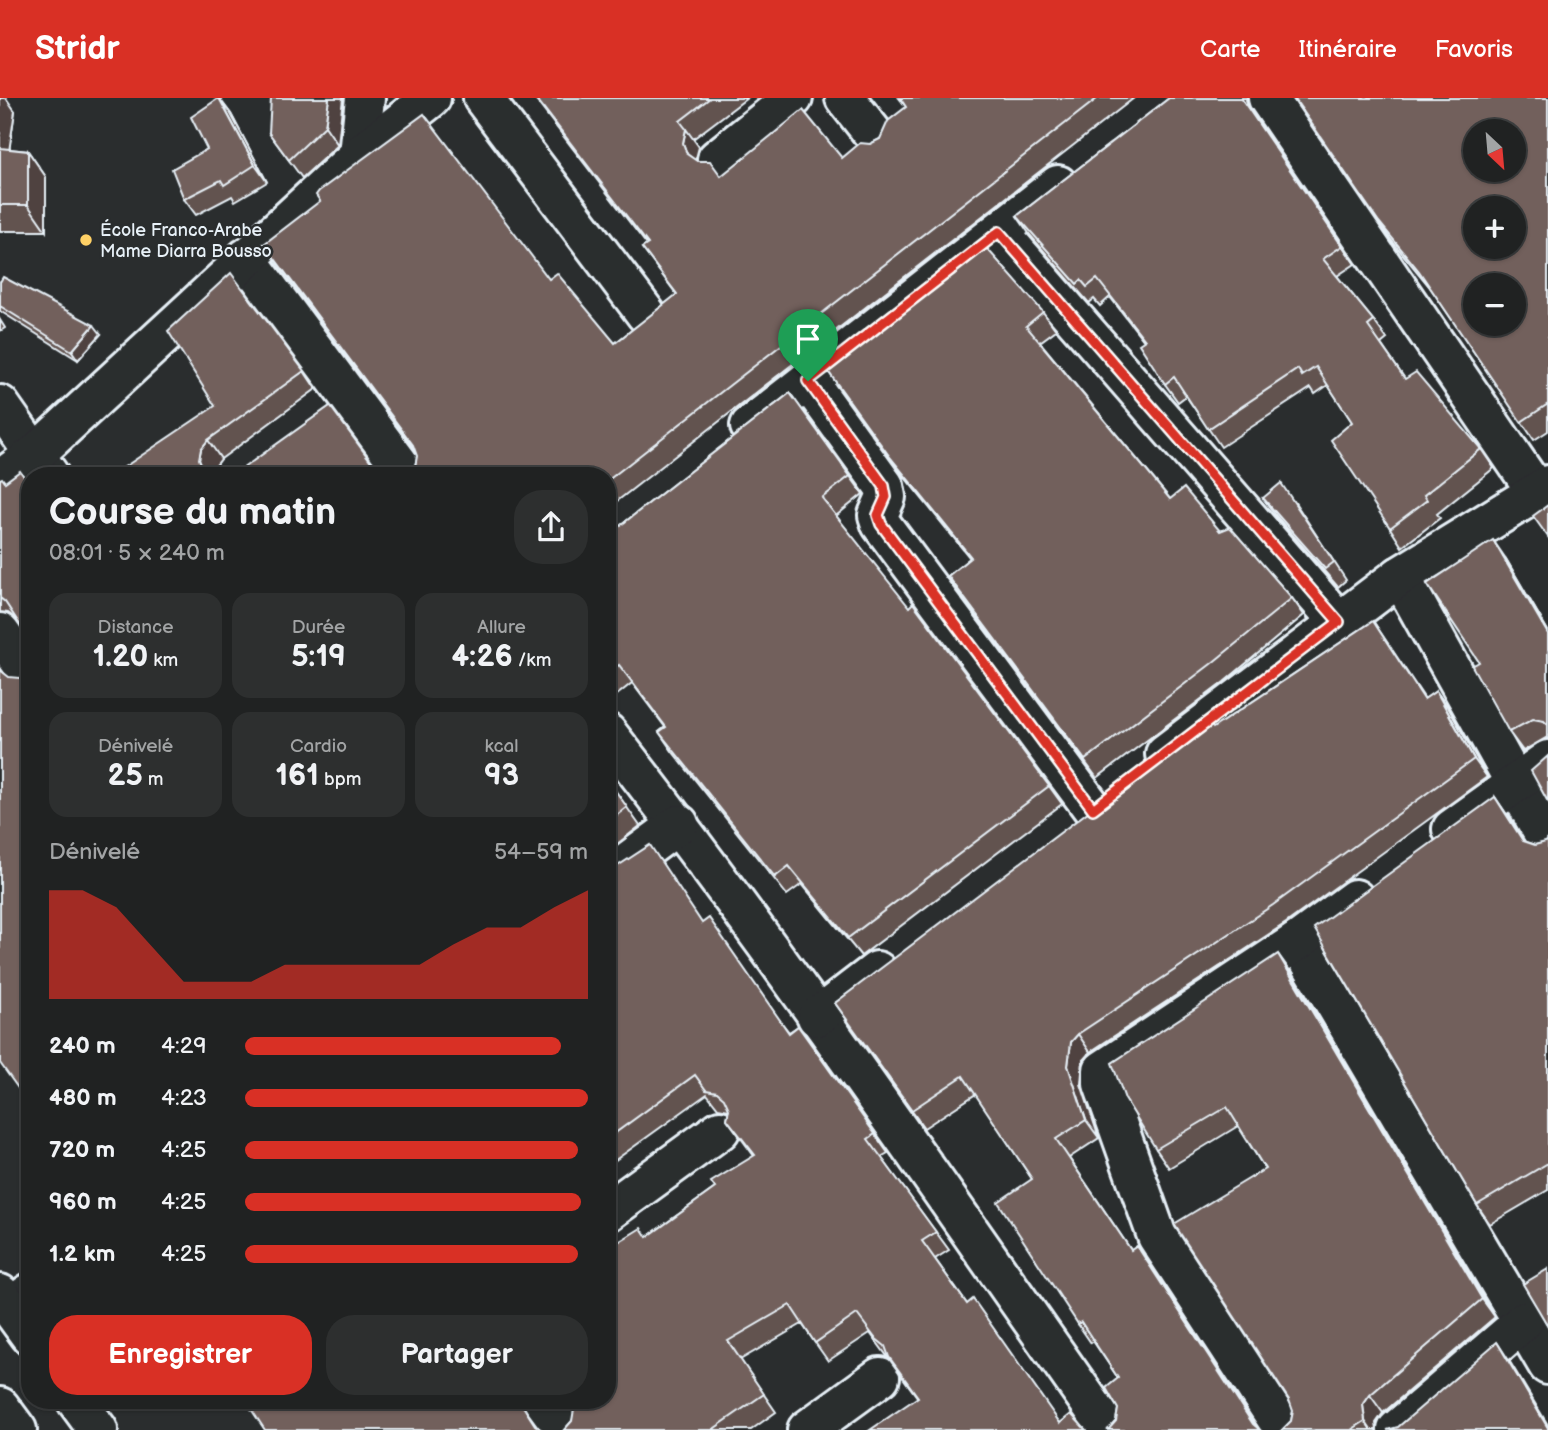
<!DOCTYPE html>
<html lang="fr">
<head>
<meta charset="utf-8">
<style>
  :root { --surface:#202222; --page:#2d2f2f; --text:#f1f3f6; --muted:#a2a4a5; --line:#3d3f40; --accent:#d93025 }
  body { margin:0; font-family:"Balsamiq Sans",sans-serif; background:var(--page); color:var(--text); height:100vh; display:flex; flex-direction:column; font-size:26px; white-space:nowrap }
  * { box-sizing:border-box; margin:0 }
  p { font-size:23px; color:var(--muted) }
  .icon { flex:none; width:38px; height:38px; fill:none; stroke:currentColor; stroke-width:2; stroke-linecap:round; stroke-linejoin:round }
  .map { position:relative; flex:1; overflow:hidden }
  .drawer { position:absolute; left:21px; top:369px; width:595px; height:942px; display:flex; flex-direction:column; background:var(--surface); border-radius:28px; box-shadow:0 2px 5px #0004,0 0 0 2px var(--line) }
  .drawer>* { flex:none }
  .needle { width:46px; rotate:154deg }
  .controls { position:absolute; left:1463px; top:21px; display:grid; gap:14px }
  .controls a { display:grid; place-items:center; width:63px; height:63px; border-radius:50%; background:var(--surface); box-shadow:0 2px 5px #0004,0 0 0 2px var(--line); font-size:35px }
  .pin { position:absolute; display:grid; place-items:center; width:60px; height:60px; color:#fff; margin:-72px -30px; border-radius:50% 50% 50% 0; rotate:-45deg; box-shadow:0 0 7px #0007 }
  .pin .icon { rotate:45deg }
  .round { display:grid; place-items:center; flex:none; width:74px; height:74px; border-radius:28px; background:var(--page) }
  .headline { display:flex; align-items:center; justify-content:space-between; height:119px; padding:0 28px }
  h1 { font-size:38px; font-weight:800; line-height:52px }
  .figures { display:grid; grid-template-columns:repeat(3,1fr); gap:10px; height:119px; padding:7px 28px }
  .figures div { display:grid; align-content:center; border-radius:18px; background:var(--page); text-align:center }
  .figures b { font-size:30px; font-weight:800 }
  .figures small { font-size:19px; font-weight:400 }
  .figures p { font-size:19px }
  .chart { height:196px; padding:14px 28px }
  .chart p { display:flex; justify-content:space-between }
  .chart svg { width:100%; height:126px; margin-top:7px; fill:var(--accent); opacity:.7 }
  .action { display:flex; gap:14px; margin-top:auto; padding:14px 28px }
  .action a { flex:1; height:80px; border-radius:28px; background:var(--accent); color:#fff; font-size:28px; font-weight:800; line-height:80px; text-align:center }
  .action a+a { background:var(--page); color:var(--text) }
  ul { padding:0 28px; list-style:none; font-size:23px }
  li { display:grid; grid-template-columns:112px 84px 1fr; align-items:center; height:52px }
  li i { height:18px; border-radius:9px; background:var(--accent) }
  header { display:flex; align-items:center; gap:42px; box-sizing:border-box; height:98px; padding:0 35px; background:var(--accent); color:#fff }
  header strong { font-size:33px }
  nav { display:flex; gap:38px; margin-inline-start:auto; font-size:24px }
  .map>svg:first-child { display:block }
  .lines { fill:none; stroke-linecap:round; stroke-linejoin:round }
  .street-casing { stroke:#e8f1f8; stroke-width:44 }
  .secondary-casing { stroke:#e8f1f8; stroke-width:44 }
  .street { stroke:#2a2d2e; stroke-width:38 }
  .secondary { stroke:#2a2d2e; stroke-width:38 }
  .wall { fill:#62534f; stroke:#e8f1f8; stroke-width:2 }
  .shaded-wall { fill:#504340; stroke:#e8f1f8; stroke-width:2 }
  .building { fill:#72605c; stroke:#e8f1f8; stroke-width:2; fill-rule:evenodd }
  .route-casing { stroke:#fff; stroke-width:14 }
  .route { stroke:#d93025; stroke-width:9 }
  .poi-dot { fill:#ffd166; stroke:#2a2d2e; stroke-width:2.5 }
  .labels { text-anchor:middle; stroke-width:5; stroke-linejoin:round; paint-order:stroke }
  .poi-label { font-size:18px; fill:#e8f1f8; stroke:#2a2d2e; text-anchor:start }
</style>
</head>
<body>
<header>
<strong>Stridr</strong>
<nav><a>Carte</a><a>Itinéraire</a><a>Favoris</a></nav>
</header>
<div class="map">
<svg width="1548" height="1332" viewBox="0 0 1548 1332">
  <rect width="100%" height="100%" fill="#2a2d2e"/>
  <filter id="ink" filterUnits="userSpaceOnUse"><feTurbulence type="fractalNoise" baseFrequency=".0143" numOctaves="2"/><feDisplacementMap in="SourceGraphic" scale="14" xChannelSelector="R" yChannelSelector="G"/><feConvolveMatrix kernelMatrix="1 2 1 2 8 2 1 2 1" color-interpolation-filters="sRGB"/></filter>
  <g filter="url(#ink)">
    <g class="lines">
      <defs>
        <g id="street">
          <polyline points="483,0 646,216"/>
          <polyline points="845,0 879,43"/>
          <polyline points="1268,0 1536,393"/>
          <polyline points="359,57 365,0"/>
          <polyline points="717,61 793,0"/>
          <polyline points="999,134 1339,524"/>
          <polyline points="246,160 408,378"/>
          <polyline points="808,283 884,388 886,399 878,417 881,426 1093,711"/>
          <polyline points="0,307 49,377"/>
          <polyline points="750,328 1058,87"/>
          <polyline points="0,382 35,356 359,57 431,0"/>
          <polyline points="1400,478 1548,744"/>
          <polyline points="0,535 30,577"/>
          <path d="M 607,635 C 783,860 944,1098 1109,1332"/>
          <polyline points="1165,656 1400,478 1548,387"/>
          <polyline points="1452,731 1548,662"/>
          <polyline points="607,779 679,726"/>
          <polyline points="1298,843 1548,1267"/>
          <polyline points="817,919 877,873"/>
          <polyline points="607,1114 720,1032"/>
          <polyline points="10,1209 30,1195"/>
          <polyline points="543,1302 565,1332"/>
          <polyline points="807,1332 880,1279"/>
          <polyline points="1284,1332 1157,1138 1103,986 1103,972 1298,843 1355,801"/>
          <polyline points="1397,1332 1524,1223"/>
        </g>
        <g id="secondary">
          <polyline points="0,1196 30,1237"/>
          <polyline points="76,1302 98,1332"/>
          <polyline points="0,1309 17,1332"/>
        </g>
      </defs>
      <!-- street casing -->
      <use href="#street" class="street-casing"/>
      <!-- secondary casing -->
      <use href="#secondary" class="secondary-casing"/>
      <!-- street -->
      <use href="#street" class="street"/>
      <!-- secondary -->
      <use href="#secondary" class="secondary"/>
    </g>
    <!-- wall -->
    <g class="wall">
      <polygon points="0,0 15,13 9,51 28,53 46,79 46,133 0,133"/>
      <polygon points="219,0 231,16 267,84 235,103 232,98 196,117 184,101 207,51"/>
      <polygon points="343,0 338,47 302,80 269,35"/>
      <polygon points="534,0 747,0 693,41 699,49 696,62 721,78 842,60 880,41 906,9 899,0 1134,0 607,411 607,378 409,377 415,369 417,358 414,349 264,146 549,181 615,245 677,197 642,150 647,147"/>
      <polygon points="1169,0 1247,0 1246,2 1250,12 1355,166 1337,178 1374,223 1387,241 1381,246 1405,281 1481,351 1494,370 1437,416 1440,420 1402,449 1390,430 1352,324 1328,287 1315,296 1311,290 1221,349 1186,298 1178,304 1165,286 1144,243 1110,199 1100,208 1094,201 1089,205 1030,137 1017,118"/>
      <polygon points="1294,0 1548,0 1548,333 1534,342 1429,188 1391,142"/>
      <polygon points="0,184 101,236 78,262 0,213"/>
      <polygon points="1043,214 1056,232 1040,244 1170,401 1220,433 1292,500 1304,517 1224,584 1097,680 948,478 970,460 902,376 825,269"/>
      <polygon points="0,222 5,230 0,233"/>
      <polygon points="304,273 316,291 221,361 214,370 111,378"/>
      <polygon points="790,295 863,396 836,418 1049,688 1062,706 861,858 802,786 787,797 672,653 659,634 665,629 632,585 607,605 607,438"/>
      <polygon points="0,381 5,384 16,521 8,515 0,514"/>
      <polygon points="1263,400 1294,403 1346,482 1338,489 1276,418"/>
      <polygon points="1506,461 1548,533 1548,641 1546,640 1523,653 1509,634 1479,564"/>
      <polygon points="1373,523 1425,601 1436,593 1449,611 1487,679 1286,825 1090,954 1083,962 1081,986 1099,1040 1069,1060 1131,1152 1150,1167 1255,1328 1109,1331 1116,1323 1118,1311 1118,1280 1093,1243 1091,1245 1078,1226 1032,1081 976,996 924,1030 835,905 1213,630"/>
      <polygon points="607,681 640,728 607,754"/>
      <polygon points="1495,699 1525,744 1535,747 1546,744 1548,741 1548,1092 1490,1126 1477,1107"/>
      <polygon points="607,775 702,825 789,934 798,928 888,1055 881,1059 949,1152 935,1161 967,1206 1060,1325 1086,1332 918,1300 870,1235 828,1263 802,1226 740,1262 776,1314 751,1332 564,1332 572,1323 647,1139 715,1090 754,1058 727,1021 729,1012 718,1010 707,996 607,1068"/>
      <polygon points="1291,874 1495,1219 1383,1315 1376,1325 1377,1332 1282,1332 1291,1323 1293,1313 1265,1071 1238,1028 1169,1070 1156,1051"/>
    </g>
    <!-- shaded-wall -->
    <g class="shaded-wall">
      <polygon points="0,0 6,0 15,13 6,74 0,66"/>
      <polygon points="219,0 231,16 267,84 255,67"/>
      <polygon points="329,0 343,0 338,47 325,28"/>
      <polygon points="1241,0 1247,0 1246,2 1250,12 1355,166"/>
      <polygon points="686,31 699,49 695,64 687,56 683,45"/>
      <polygon points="28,53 46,79 46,133 28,107"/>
      <polygon points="94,227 101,236 78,262 72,253"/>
      <polygon points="208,342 221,361 214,370 213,378 207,378 204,373 199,361 201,351"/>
      <polygon points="1493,442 1506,461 1548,533 1548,536"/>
      <polygon points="1436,593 1449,611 1487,679 1474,661"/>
      <polygon points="1495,699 1508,718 1536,762 1523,743"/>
      <polygon points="1278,856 1291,874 1495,1219 1482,1201"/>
      <polygon points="1078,936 1090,954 1083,962 1081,986 1099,1040 1086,1022 1068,968 1071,944"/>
      <polygon points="1137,1148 1150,1167 1258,1332 1257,1332"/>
      <polygon points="1497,1244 1510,1264 1548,1327 1548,1330"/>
      <polygon points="1370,1297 1383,1315 1376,1325 1377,1332 1371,1332 1365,1323 1363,1307"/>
    </g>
    <!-- building -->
    <g class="building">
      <polygon points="219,0 255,67 224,87 221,82 184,101 172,71 207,51 191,19"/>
      <polygon points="271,0 329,0 325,28 289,62 269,35"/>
      <polygon points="536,0 710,0 680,23 686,31 683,45 687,56 697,63 710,63 721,78 803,12 842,60 860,45 870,46 880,41 888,23 906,9 900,0 1098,0 607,383 607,378 406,378 409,377 415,369 417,358 413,347 264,146 320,103 316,97 319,93 424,16 549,181 557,175 615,245 677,196 642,150 648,146"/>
      <polygon points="1169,0 1241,0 1342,148 1323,161 1374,223 1368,228 1405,281 1416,274 1481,351 1424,397 1427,402 1390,430 1331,342 1352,324 1316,269 1302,278 1298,271 1208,331 1174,279 1165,286 1139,246 1145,242 1097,181 1087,189 1081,182 1077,186 1017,118"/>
      <path d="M 1294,0 L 1548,0 L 1548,306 L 1521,324 L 1419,173 L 1379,124 ZM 1475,33 L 1514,33 L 1514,72 L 1475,72 ZM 1475,110 L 1514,110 L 1514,149 L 1475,149 ZM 1475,187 L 1514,187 L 1514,226 L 1475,226 Z"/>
      <polygon points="0,50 28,53 28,107 0,107"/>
      <polygon points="983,146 1043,214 1026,228 1170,401 1184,390 1220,433 1230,429 1292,500 1211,566 1085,662 948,478 971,459 890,359 825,269"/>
      <polygon points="231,175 304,273 208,342 201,351 199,361 204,373 210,378 111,378 215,308 168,233"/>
      <polygon points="3,179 94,227 72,253 0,208 0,184"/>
      <polygon points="790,295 850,378 822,400 909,509 913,505 1049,688 848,840 789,768 775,779 659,634 666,629 619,567 607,576 607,438"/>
      <polygon points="330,308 378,373 385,378 232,378"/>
      <polygon points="20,373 30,387 30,542 5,504 0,500 0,381 2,380 5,384"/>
      <polygon points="1281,385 1334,464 1325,471 1263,400"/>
      <polygon points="1548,407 1548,439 1533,418"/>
      <polygon points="1493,442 1548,536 1548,627 1544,623 1533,621 1509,634 1472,568 1479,564 1427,486"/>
      <polygon points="1373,523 1424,601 1436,593 1474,661 1273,807 1078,936 1071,944 1068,968 1086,1022 1056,1041 1131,1152 1137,1148 1253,1326 1260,1332 1107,1332 1109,1331 1116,1323 1118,1311 1106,1290 1118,1280 1081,1224 1078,1226 998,1104 1032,1081 963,978 912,1012 835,905 1208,623 1213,630"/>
      <polygon points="0,572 9,579 20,580 30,576 30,1007 0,965"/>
      <polygon points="1548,658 1548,704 1531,673"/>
      <polygon points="607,681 627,709 607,725"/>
      <polygon points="1495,699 1523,743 1535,747 1546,744 1548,741 1548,1065 1477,1107 1314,830"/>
      <polygon points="650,747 702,825 709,820 789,935 798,928 875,1036 868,1041 936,1134 922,1143 967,1206 973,1201 1060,1325 1071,1316 1086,1332 870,1332 918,1299 889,1259 885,1248 875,1240 857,1216 815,1245 790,1207 728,1243 764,1296 712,1332 564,1332 572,1323 574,1311 568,1302 607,1302 607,1151 641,1130 647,1139 715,1090 711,1084 755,1057 727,1021 729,1011 724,1000 717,994 706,992 695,977 607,1041 607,775"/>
      <polygon points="1278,856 1482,1201 1370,1297 1363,1307 1365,1323 1351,1332 1282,1332 1291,1323 1293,1313 1289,1302 1174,1126 1265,1071 1227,1009 1156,1051 1125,1001 1112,965"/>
      <polygon points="1548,1171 1548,1228 1523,1186"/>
      <polygon points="1497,1244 1548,1330 1548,1332 1387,1332 1398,1329"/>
      <polygon points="245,1302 519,1302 535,1327 542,1332 265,1332"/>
    </g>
  </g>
  <g class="lines" filter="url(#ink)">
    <defs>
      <polygon id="route" points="999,134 1339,524 1093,711 881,426 878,417 886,399 884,388 808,283"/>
    </defs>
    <!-- route casing -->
    <use href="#route" class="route-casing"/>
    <!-- route -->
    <use href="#route" class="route"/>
  </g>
  <!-- markers -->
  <circle class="poi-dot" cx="86" cy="142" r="7"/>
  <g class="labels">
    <!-- poi labels -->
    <g class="poi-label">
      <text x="100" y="138">École Franco-Arabe<tspan x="100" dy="21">Mame Diarra Bousso</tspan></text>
    </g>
  </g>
</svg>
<div class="controls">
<a><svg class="needle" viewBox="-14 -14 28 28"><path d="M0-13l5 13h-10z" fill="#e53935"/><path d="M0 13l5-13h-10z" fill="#a2a4a5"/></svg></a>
<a>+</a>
<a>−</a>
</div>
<div class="pin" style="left:808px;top:283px;background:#1e9e55"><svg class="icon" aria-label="arrive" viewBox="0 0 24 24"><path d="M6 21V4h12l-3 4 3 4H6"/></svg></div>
<section class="drawer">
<div class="headline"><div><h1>Course du matin</h1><p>08:01 · 5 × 240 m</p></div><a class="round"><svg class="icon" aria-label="share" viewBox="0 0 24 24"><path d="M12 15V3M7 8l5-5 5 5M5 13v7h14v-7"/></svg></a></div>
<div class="figures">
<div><p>Distance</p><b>1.20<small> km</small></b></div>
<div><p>Durée</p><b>5:19</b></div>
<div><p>Allure</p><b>4:26<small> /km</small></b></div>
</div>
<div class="figures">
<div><p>Dénivelé</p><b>25<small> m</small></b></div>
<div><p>Cardio</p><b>161<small> bpm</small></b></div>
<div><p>kcal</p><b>93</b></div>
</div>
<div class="chart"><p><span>Dénivelé</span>54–59 m</p>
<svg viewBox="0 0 160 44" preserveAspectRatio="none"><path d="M0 44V6L10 6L20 12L30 25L40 38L50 38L60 38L70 32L80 32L90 32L100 32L110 32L120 25L130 19L140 19L150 12L160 6V44z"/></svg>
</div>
<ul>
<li><b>240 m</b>4:29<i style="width:92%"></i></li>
<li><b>480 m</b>4:23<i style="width:100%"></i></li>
<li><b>720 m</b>4:25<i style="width:97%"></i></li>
<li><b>960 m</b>4:25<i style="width:98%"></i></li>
<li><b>1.2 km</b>4:25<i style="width:97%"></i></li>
</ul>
<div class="action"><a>Enregistrer</a><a>Partager</a></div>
</section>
</div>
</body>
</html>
